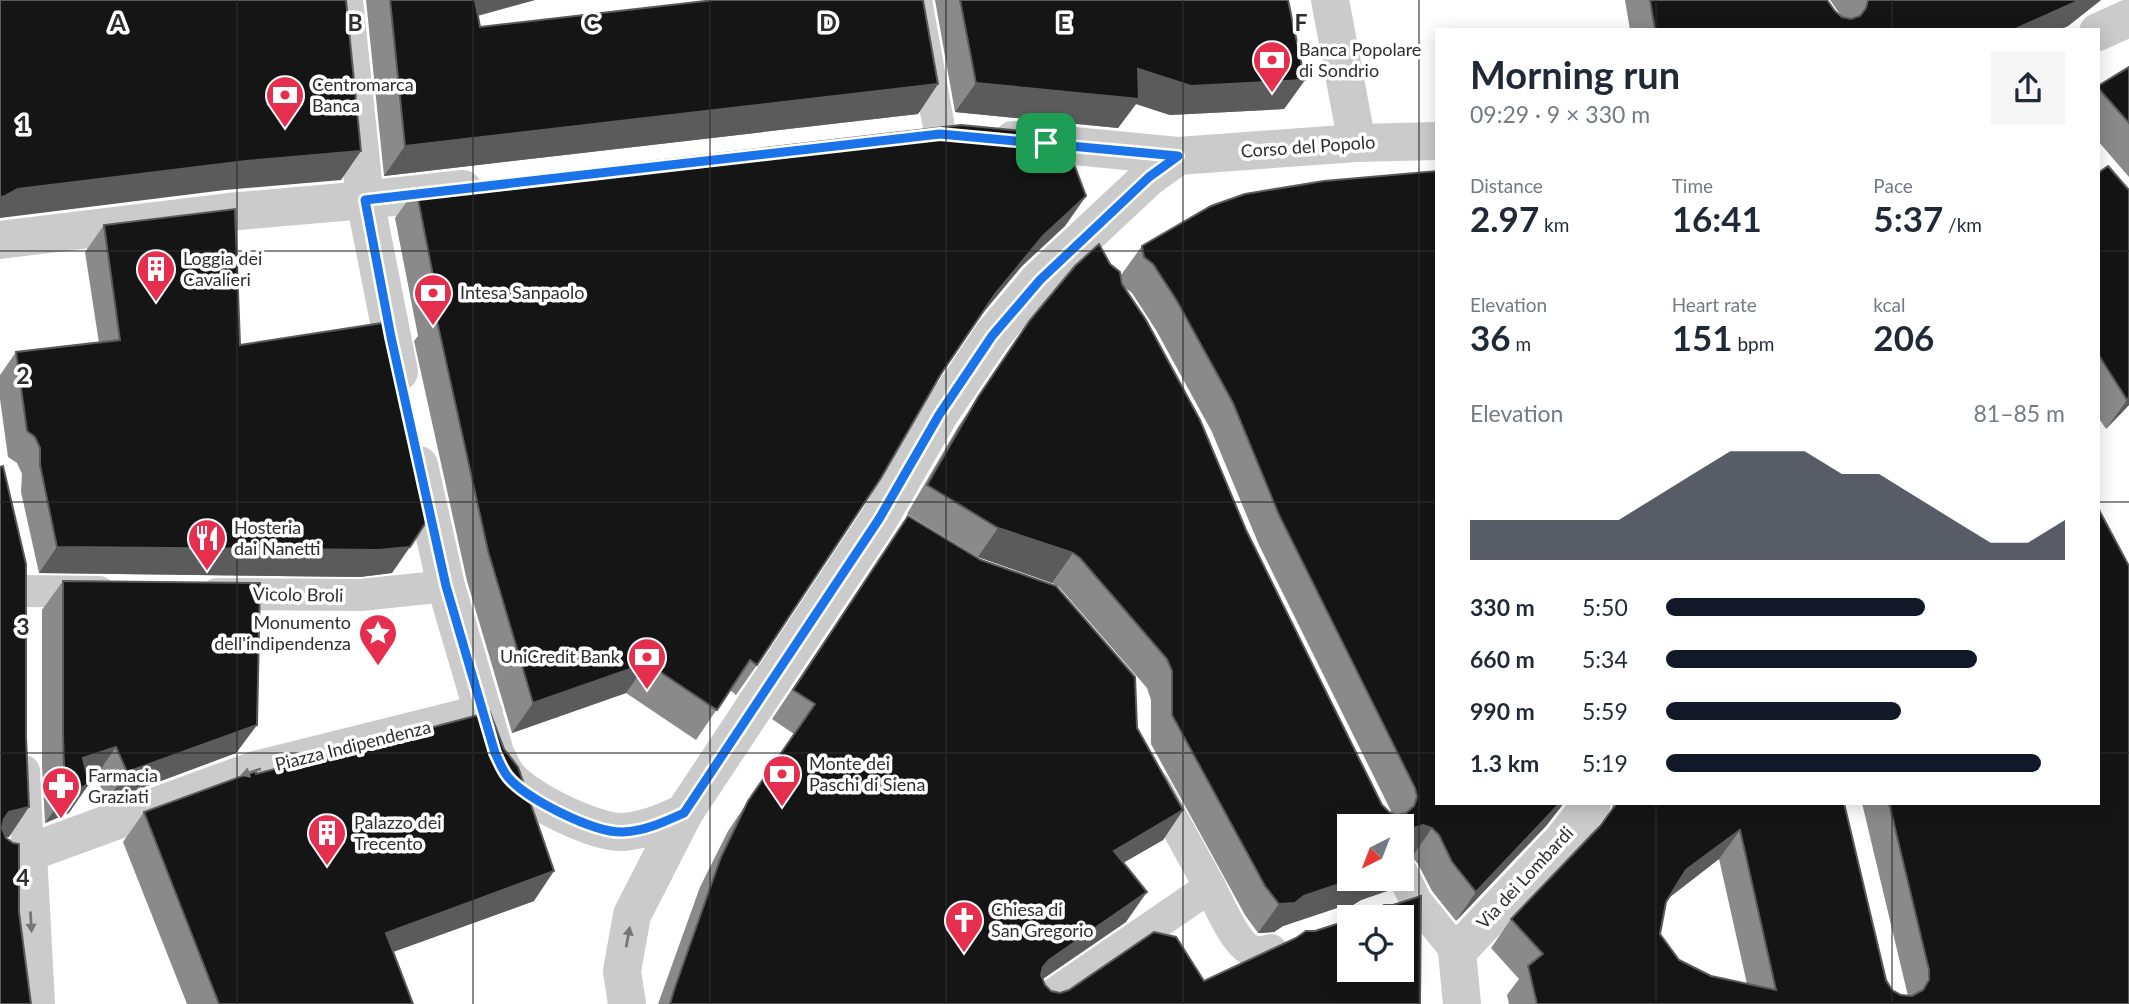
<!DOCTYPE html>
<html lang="en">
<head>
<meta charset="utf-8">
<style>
  :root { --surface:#fff; --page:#f6f6f7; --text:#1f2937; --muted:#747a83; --accent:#111827 }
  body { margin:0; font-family:Lato,sans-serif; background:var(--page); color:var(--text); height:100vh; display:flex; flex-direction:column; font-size:26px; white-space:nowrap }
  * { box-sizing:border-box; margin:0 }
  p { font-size:23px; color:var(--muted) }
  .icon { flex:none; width:38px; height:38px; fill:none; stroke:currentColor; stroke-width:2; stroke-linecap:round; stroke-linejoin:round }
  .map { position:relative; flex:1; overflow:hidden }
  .sheet { position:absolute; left:1435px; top:28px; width:665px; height:777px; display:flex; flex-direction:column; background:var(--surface); border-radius:0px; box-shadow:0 4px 18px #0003 }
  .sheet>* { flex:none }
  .needle { width:46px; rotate:222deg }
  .buttons { position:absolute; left:1337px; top:814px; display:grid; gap:14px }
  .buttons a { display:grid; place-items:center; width:77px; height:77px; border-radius:0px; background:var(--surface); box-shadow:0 4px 18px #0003; font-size:35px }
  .pin { position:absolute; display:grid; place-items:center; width:60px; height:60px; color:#fff; margin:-30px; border-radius:14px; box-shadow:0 4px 10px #0006 }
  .round { display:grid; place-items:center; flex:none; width:74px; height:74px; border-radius:0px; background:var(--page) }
  .headline { display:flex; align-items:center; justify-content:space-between; height:119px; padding:0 35px }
  h1 { font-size:38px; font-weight:700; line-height:52px }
  .stats { display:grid; grid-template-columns:repeat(3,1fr); gap:10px; height:119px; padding:7px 35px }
  .stats div { display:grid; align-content:center }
  .stats b { font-size:35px; font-weight:700 }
  .stats small { font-size:19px; font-weight:400 }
  .stats p { font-size:19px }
  .chart { height:196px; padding:14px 35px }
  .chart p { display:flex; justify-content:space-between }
  .chart svg { width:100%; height:126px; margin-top:7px; fill:var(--accent); opacity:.7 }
  ul { padding:0 35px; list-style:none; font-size:23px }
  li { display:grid; grid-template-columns:112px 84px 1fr; align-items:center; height:52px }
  li i { height:18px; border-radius:9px; background:var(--accent) }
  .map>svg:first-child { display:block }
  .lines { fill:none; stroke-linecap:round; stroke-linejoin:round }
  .pedestrian { stroke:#cbcbcb; stroke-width:32 }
  .minor { stroke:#cbcbcb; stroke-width:38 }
  .wall { fill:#8a8a8a; fill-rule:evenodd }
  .shaded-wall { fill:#5b5b5b }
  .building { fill:#151515; stroke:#5b5b5b; stroke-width:2; fill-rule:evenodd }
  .oneway { fill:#757575 }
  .route-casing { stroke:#fff; stroke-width:14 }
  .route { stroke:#1a73e8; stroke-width:9 }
  .grid { fill:none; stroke:#2e2e2e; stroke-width:2; stroke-opacity:0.55 }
  .labels { text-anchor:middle; stroke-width:7; stroke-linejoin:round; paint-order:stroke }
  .poi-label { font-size:18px; fill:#2e2e2e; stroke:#fff; text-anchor:start }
  .street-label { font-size:18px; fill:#2e2e2e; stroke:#fff }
  .grid-label { font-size:23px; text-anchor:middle; font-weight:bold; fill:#2e2e2e; stroke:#fff; stroke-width:7; stroke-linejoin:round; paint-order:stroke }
</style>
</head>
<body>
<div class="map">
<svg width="2129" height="1004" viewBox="0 0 2129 1004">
  <rect width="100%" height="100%" fill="#fff"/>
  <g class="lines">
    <!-- pedestrian -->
    <g class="pedestrian">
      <polyline points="916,0 940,133"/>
      <polyline points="24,591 99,592"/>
      <polyline points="217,594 361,595 446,586"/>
      <polyline points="1155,787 1210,887"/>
      <polyline points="0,856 28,853 24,771"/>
      <polyline points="1402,873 1416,901 1457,952"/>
      <path d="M 1039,1004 L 1210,887 C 1219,904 1236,948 1255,952 C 1261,954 1265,951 1271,950"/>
    </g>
    <!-- minor -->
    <g class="minor">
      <polyline points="344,0 365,200 399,372"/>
      <polyline points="1330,0 1357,143"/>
      <polyline points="2098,32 2129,18"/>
      <polyline points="1013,140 1178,156 1357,143 1437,141"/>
      <polyline points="0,240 228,212 365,200 463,189"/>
      <path d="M 419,465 L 446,586 L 495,753 C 499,761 502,770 508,777 C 526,799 594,833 623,832 C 646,830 664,822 684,813"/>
      <polyline points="36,1004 28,853 255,770 484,713"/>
      <polyline points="627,1004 622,971 632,915 684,813 879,519 939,415 992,336 1039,280 1149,177 1178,156"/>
      <polyline points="1462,1004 1457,952 1563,840 1592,803"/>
    </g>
  </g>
  <!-- wall -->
  <g class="wall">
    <polygon points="366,0 535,0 478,16 480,27 938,84 918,114 384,176"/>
    <polygon points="935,0 1288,0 1305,80 1284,109 1170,115 1136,104 1118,128 955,112"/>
    <polygon points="1625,0 1827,0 1835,11 1842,17 1830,0 2101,0 2068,26 2059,30 1630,30"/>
    <polygon points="2129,67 2129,177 2098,141 2098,86"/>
    <polygon points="2098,173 2129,190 2129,405 2106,429 2098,417"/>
    <polygon points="416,189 1086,196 1065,226 1022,266 978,318 941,374 757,665 736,695 730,690 696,740 626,693 512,733 467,581 414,341 418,336 395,218"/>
    <path d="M 1211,206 L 1437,803 L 1564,803 L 1546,826 L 1456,921 L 1432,891 L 1418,864 L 1412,857 L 1409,857 L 1411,861 L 1402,873 L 1402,826 L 1390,890 L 1361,900 L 1353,905 L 1343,906 L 1283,926 L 1274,932 L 1258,933 L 1245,915 L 1151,744 L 1151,700 L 1147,688 L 1059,587 L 1052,583 L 978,557 L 907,514 L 958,427 L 1030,320 L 1110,264 L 1123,284 L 1121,275 L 1142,246 ZM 1124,287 L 1132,293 L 1156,330 L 1212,432 L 1259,545 L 1392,813 L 1389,812 L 1382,805 Z"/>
    <polygon points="104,225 240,345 392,573 360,577 39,573 21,492 22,474 17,463 8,457 0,399 0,375 16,352 99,343 85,252"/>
    <polygon points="908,516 1137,728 1183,810 1163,840 1123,863 1126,922 1043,979 1045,985 1051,991 1060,993 1204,981 1420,1004 658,1004 700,887 728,831 794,734 772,719"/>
    <polygon points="63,581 257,725 236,753 107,801 96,776 87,779 69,813 45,823 42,765 42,610"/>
    <path d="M 1613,803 L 1844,803 L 1886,980 L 1892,990 L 1901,995 L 1908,996 L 1862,803 L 2098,803 L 2129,1004 L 1509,1004 L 1507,995 L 1519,979 L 1491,948 L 1511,919 L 1600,826 L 1612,810 ZM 1719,859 L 1747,984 L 1711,976 L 1679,960 L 1660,934 L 1666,902 L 1670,897 Z"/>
    <polygon points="144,812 534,901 393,952 413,1004 187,1004 123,842"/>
  </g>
  <!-- shaded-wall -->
  <g class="shaded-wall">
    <polygon points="469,0 535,0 453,22"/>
    <polygon points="2080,0 2101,0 2068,26 2059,30 2013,30"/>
    <polygon points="1138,69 1305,80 1284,109 1170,115 1136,104 1118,128 955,112 976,83"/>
    <polygon points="938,84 918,114 384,176 405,146"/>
    <polygon points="361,151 341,180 225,190 0,218 0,197 18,189 246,161"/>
    <polygon points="1086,196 1065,226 1022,266 974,324 995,294 1043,236"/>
    <polygon points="2129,397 2129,405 2106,429 2127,400"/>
    <polygon points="998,528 1073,553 1052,583 978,557"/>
    <polygon points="57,547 410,547 392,573 360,577 39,573"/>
    <polygon points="647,663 626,693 512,733 533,703"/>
    <polygon points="257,725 236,753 107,801 127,772"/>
    <polygon points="116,747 96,776 65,786 83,758"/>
    <polygon points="89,784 69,813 45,823 65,795"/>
    <polygon points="1560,803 1564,803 1546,826 1456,921 1476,892"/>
    <polygon points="29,807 9,837 0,839 0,824 9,812"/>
    <polygon points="1183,810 1163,840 1093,880 1114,851"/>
    <polygon points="1423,825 1432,828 1412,857 1402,855 1407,834 1414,828"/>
    <polygon points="1740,830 1719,859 1666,900 1686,870"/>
    <polygon points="1411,861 1402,873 1402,864"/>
    <polygon points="554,871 534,901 365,962 386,933"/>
    <polygon points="1357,878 1398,878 1390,890 1361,900 1353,905 1343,906 1283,926 1274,932 1258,933 1279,904"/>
    <polygon points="1147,892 1126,922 1028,989 1022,997 1049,960"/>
  </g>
  <!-- building -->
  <g class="building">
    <polygon points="0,0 346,0 361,151 246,161 18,189 5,196 0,197"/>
    <polygon points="390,0 475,0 480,27 714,0 923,0 938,84 405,146"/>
    <polygon points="960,0 1288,0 1305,80 1191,86 1138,69 1139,99 976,83"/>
    <polygon points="1650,0 1827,0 1835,11 1842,17 1851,19 1860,16 1866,8 1868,0 2080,0 2013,30 1655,30"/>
    <polygon points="2129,67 2129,123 2098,88 2098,86"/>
    <polygon points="961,125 1063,135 1086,196 1043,236 995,294 941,374 881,478 757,665 750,660 717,710 647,663 533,703 488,551 435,312 440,311 416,189"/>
    <polygon points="2108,166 2129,190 2129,397 2127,400 2098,354 2098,173"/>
    <polygon points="1437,171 1437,803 1560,803 1476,892 1452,862 1439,835 1432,828 1423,825 1414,828 1407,834 1404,843 1411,861 1402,864 1402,826 1349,826 1349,878 1357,878 1304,896 1295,903 1279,904 1265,886 1172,715 1172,671 1167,659 1080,558 1073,553 998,528 927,485 978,397 1030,320 1075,266 1099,244 1110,264 1120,272 1122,284 1146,320 1200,420 1246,530 1382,805 1389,812 1397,815 1406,813 1414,806 1417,797 1415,788 1279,515 1233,403 1177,301 1153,264 1144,257 1142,246 1211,206 1245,194 1324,181"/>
    <polygon points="235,209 240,345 389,322 432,513 410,547 379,550 57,547 40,465 40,448 35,437 27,431 16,352 120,340 104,225"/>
    <polygon points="3,466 26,564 26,736 29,807 9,812 4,819 2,828 6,838 13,843 19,844 19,912 31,1004 0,1004 0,467"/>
    <path d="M 2098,508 L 2129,566 L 2129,1004 L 1537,1004 L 1528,966 L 1543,954 L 1511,919 L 1600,826 L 1617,803 L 1844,803 L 1886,980 L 1892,990 L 1901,995 L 1912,996 L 1923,990 L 1929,980 L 1929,970 L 1889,803 L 2098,803 ZM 1740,830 L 1776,990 L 1711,976 L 1679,960 L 1660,934 L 1666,902 L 1686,870 Z"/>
    <polygon points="908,516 981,560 1056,586 1135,677 1137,728 1183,810 1114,851 1147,892 1049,960 1043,967 1041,975 1045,985 1051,991 1060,993 1069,990 1154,932 1176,937 1204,981 1296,938 1306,931 1315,931 1349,920 1349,970 1402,970 1402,917 1357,917 1376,911 1384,905 1393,905 1421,896 1420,1004 670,1004 674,990 721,857 748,801 815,704 793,690"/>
    <polygon points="63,581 260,583 257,725 127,772 116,747 83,758 89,784 65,795 63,736"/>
    <polygon points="490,712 504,749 518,767 554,871 386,933 413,1004 219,1004 144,812 256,771 256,774"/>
  </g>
  <!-- one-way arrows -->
  <defs><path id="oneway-solid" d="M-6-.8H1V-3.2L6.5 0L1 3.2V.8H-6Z" transform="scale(1.75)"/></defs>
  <g class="oneway">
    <use href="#oneway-solid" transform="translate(251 772) rotate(162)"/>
    <use href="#oneway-solid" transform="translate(31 922) rotate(87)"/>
    <use href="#oneway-solid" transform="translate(628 937) rotate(-80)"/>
  </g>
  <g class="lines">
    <defs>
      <path id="route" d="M 940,134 L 1178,156 L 1149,177 L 1040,280 L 992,336 L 939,415 L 879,519 L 684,813 C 664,822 645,831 623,832 C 594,833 526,799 508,777 C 502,770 499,761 495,753 L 446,586 L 391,337 L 365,200 Z"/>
    </defs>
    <!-- route casing -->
    <use href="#route" class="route-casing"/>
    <!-- route -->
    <use href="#route" class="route"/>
  </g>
  <!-- grid -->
  <path class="grid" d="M 237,0 L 237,1004M 473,0 L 473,1004M 710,0 L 710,1004M 946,0 L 946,1004M 1183,0 L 1183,1004M 1419,0 L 1419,1004M 1656,0 L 1656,30M 1892,0 L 1892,30M 0,251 L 1437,251M 2098,251 L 2129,251M 0,502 L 1437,502M 2098,502 L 2129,502M 0,753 L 1437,753M 2098,753 L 2129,753M 1656,803 L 1656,1004M 1892,803 L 1892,1004"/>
  <!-- icons -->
  <defs>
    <symbol id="bank-pin" viewBox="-11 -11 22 30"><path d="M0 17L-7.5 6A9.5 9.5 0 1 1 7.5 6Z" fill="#e62f4f" stroke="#fff"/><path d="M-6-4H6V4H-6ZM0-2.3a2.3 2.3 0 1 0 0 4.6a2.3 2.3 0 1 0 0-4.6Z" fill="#fff"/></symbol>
    <symbol id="building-pin" viewBox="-11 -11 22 30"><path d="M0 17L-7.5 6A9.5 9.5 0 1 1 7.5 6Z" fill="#e62f4f" stroke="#fff"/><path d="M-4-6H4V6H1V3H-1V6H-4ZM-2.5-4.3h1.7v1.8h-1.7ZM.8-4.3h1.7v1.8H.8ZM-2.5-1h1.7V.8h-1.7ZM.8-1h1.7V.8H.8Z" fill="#fff"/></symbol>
    <symbol id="restaurant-pin" viewBox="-11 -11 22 30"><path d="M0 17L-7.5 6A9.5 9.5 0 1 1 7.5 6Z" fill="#e62f4f" stroke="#fff"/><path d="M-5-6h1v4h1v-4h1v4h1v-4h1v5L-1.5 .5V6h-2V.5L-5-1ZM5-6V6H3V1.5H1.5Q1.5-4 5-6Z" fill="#fff"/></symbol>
    <symbol id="sight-pin" viewBox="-11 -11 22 30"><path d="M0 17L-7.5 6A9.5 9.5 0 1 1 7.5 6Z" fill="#e62f4f" stroke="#fff"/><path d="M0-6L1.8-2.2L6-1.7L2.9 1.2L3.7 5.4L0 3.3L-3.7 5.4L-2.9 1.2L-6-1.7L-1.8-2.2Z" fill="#fff"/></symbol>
    <symbol id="pharmacy-pin" viewBox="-11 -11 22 30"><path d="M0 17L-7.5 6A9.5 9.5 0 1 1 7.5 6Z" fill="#e62f4f" stroke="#fff"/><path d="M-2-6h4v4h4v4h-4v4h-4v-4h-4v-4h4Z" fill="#fff"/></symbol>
    <symbol id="church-pin" viewBox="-11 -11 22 30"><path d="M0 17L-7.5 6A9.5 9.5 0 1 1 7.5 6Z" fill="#e62f4f" stroke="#fff"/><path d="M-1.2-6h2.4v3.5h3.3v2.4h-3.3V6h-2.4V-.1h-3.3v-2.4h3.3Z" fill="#fff"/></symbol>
  </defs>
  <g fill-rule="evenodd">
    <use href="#bank-pin" x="1250" y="38" width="44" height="60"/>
    <use href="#bank-pin" x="263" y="73" width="44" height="60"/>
    <use href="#building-pin" x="134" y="247" width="44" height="60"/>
    <use href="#bank-pin" x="411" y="271" width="44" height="60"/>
    <use href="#restaurant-pin" x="185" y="516" width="44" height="60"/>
    <use href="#sight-pin" x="356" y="611" width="44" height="60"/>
    <use href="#bank-pin" x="625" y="635" width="44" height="60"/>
    <use href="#bank-pin" x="760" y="752" width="44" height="60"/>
    <use href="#pharmacy-pin" x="39" y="764" width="44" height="60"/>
    <use href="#building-pin" x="305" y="811" width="44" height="60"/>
    <use href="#church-pin" x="942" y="898" width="44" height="60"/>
  </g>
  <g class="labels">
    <!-- poi labels -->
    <g class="poi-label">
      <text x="1299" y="56">Banca Popolare<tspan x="1299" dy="21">di Sondrio</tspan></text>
      <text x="312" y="91">Centromarca<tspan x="312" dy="21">Banca</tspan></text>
      <text x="183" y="265">Loggia dei<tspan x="183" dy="21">Cavalieri</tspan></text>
      <text x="460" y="299">Intesa Sanpaolo</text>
      <text x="234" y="534">Hosteria<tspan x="234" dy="21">dai Nanetti</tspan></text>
      <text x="351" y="629" text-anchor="end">Monumento<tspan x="351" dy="21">dell'indipendenza</tspan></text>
      <text x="620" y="663" text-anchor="end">UniCredit Bank</text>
      <text x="809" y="770">Monte dei<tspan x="809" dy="21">Paschi di Siena</tspan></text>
      <text x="88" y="782">Farmacia<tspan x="88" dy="21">Graziati</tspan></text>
      <text x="354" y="829">Palazzo dei<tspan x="354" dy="21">Trecento</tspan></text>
      <text x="991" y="916">Chiesa di<tspan x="991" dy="21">San Gregorio</tspan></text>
    </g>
    <!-- street labels -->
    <g class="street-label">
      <text transform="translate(1308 147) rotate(-4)" y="6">Corso del Popolo</text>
      <text transform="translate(298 595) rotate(1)" y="6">Vicolo Broli</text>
      <text transform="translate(353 746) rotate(-14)" y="6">Piazza Indipendenza</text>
      <text transform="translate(1525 878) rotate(-47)" y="6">Via dei Lombardi</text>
    </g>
  </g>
  <g class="grid-label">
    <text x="118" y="31">A</text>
    <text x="355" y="31">B</text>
    <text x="591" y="31">C</text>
    <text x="828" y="31">D</text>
    <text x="1064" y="31">E</text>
    <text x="1301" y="31">F</text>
    <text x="23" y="133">1</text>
    <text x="23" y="384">2</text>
    <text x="23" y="635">3</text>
    <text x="23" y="886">4</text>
  </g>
</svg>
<div class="buttons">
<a><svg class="needle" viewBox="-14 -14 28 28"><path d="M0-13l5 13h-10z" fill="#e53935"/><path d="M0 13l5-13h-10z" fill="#747a83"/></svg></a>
<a><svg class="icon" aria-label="locate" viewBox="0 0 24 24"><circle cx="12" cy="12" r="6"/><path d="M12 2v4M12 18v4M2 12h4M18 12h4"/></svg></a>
</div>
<div class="pin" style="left:1046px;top:143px;background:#1e9e55"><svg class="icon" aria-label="arrive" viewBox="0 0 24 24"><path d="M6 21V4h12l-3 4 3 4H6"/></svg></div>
<section class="sheet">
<div class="headline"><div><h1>Morning run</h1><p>09:29 · 9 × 330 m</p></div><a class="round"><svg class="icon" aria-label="share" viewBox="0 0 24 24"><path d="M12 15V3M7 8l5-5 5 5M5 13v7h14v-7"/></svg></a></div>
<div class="stats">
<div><p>Distance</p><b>2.97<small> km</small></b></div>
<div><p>Time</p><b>16:41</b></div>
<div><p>Pace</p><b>5:37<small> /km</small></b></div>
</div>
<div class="stats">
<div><p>Elevation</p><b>36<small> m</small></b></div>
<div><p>Heart rate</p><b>151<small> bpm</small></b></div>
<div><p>kcal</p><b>206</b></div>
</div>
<div class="chart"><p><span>Elevation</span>81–85 m</p>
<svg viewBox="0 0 160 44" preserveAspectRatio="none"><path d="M0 44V30L10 30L20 30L30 30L40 30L50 22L60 14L70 6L80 6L90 6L100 14L110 14L120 22L130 30L140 38L150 38L160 30V44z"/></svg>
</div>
<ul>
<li><b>330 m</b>5:50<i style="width:65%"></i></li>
<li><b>660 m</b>5:34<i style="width:78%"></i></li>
<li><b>990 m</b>5:59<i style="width:59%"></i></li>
<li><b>1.3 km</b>5:19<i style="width:94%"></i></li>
</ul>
</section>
</div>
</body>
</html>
